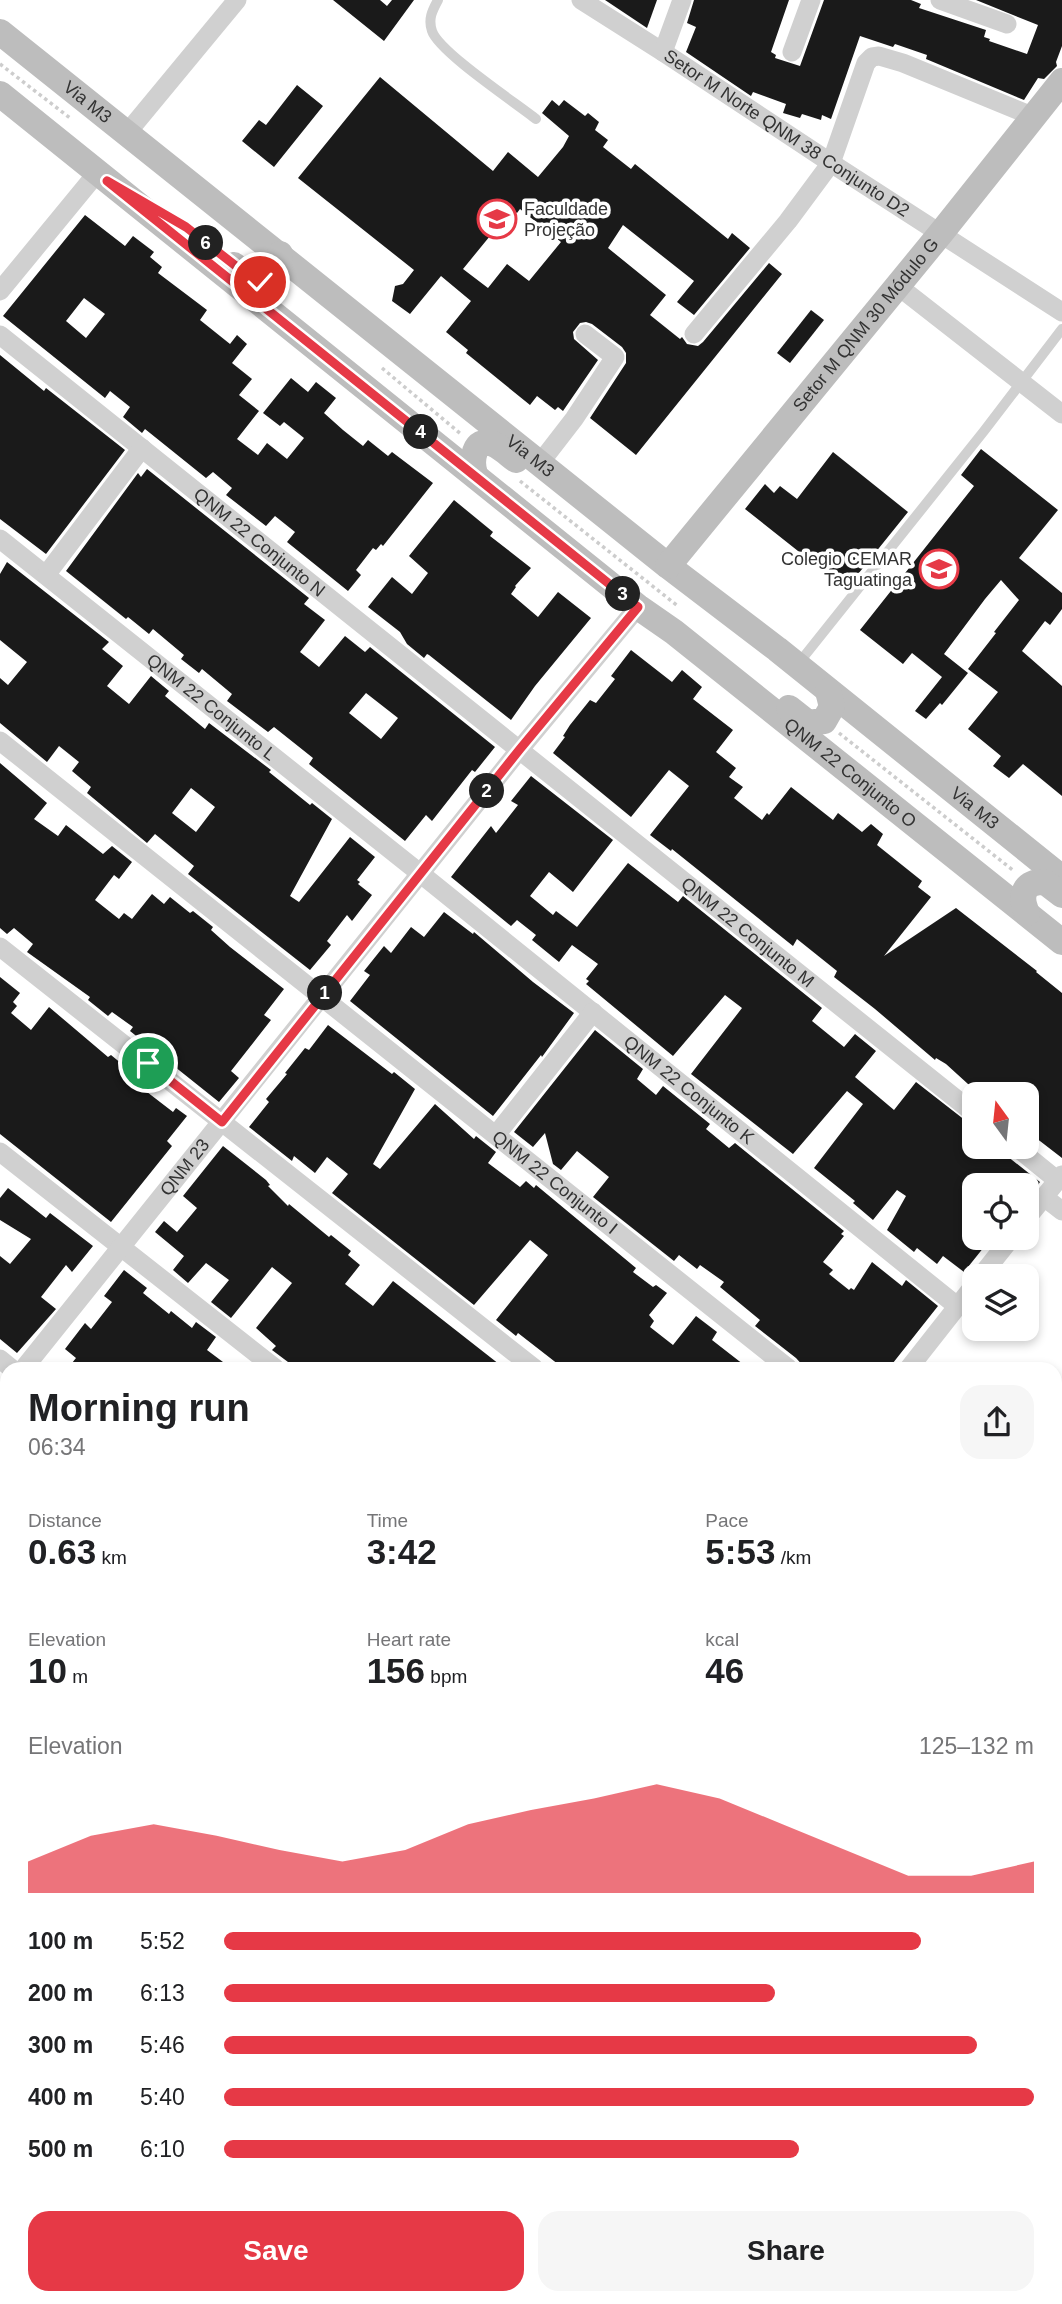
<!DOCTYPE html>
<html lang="en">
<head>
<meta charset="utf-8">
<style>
  :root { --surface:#fff; --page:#f6f6f6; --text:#202124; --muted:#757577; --accent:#e63946 }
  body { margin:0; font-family:Helvetica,sans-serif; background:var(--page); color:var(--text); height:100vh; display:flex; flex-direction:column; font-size:26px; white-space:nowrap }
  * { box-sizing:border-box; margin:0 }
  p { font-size:23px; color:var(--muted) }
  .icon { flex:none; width:38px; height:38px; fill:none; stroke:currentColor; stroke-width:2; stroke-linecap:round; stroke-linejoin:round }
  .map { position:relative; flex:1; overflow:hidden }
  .side { position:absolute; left:0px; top:1362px; width:1062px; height:943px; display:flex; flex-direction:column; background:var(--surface); border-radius:21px 21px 0 0; box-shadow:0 4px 10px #0003 }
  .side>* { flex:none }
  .needle { width:46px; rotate:345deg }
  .fabs { position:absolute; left:962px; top:1082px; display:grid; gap:14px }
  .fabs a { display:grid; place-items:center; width:77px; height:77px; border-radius:14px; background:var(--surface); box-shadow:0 4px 10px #0003; font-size:35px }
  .pin { position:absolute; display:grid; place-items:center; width:60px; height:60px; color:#fff; margin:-30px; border:4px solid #fff; border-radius:50%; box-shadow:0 2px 7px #0007 }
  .km { position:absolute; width:35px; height:35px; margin:-18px; border-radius:50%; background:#222; color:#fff; font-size:19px; line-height:35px; text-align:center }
  .round { display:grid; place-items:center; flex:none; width:74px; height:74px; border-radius:21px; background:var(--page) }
  .overview { display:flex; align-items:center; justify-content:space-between; height:119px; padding:0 28px }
  h1 { font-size:38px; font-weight:600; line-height:52px }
  .metrics { display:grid; grid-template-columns:repeat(3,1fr); gap:10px; height:119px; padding:7px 28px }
  .metrics div { display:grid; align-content:center }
  .metrics b { font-size:35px; font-weight:600 }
  .metrics small { font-size:19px; font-weight:400 }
  .metrics p { font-size:19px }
  .chart { height:196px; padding:14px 28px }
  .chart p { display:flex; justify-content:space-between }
  .chart svg { width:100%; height:126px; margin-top:7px; fill:var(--accent); opacity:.7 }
  .button { display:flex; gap:14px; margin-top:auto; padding:14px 28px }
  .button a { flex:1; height:80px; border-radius:21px; background:var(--accent); color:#fff; font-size:28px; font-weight:600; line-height:80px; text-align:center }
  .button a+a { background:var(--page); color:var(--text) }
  ul { padding:0 28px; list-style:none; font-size:23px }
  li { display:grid; grid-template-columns:112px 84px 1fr; align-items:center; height:52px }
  li i { height:18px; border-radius:9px; background:var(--accent) }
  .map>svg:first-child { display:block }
  .green { fill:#e6ecdf }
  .building { fill:#1a1a1a; fill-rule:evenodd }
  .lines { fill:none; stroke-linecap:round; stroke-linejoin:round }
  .path { stroke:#cdcdcd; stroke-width:3.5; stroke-dasharray:3.5 3.5; stroke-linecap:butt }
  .lane { stroke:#d0d0d0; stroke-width:10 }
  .street { stroke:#d0d0d0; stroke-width:19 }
  .secondary { stroke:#bdbdbd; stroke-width:26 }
  .route-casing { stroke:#fff; stroke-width:14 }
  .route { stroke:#e63946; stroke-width:9 }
  .labels { text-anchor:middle; stroke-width:7; stroke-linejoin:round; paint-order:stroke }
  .street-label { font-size:18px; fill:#333; stroke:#fff }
  .poi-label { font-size:18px; fill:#333; stroke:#fff; text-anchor:start }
</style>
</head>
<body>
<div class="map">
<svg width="1062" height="2304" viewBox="0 0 1062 2304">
  <rect width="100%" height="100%" fill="#fff"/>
  <!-- green -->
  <polygon class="green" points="671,2298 772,2298 780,2304 665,2304"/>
  <!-- building -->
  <g class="building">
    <polygon points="333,0 380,0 387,6 392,0 414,0 384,41"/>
    <polygon points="605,0 657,0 647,28"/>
    <polygon points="694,0 789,0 771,52 776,55 775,58 800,66 824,0 911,0 921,4 919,8 986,30 984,37 990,39 989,41 1027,54 1038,25 976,0 1062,0 1062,46 1056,62 1057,66 1044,79 1038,78 1024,100 926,59 927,55 895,44 893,47 860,36 831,119 822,115 821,120 802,114 800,118 783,113 786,104 753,92 751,96 686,52 696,27 687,23"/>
    <path d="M 380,77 L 493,171 L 508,152 L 538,177 L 563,147 L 569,136 L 542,113 L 552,100 L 559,106 L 564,100 L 585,116 L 588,113 L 599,122 L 595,130 L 608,140 L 603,147 L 631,169 L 635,164 L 728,239 L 732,233 L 750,248 L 694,315 L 677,302 L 694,281 L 623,225 L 608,248 L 666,295 L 650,315 L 680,339 L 682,337 L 687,344 L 698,346 L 703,342 L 769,263 L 782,274 L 636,455 L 590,418 L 626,363 L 626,353 L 622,347 L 592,324 L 586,322 L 580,323 L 573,332 L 574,339 L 598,360 L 563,411 L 558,407 L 555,410 L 537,396 L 530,405 L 466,353 L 468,350 L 446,332 L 471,301 L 441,276 L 410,314 L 392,301 L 395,286 L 403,284 L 414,270 L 298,178 ZM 512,209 L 517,213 L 520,209 L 561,242 L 529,281 L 507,264 L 488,288 L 463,269 Z"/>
    <polygon points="297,85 323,106 274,167 242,141 259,120 266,125"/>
    <path d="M 85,215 L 125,246 L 133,236 L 154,252 L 150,257 L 162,267 L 158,273 L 207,310 L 200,320 L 230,344 L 237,335 L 247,344 L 232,363 L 252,379 L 239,395 L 259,411 L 237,439 L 258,455 L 267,443 L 287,459 L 304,438 L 284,422 L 280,426 L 263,413 L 291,378 L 308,392 L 316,382 L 336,398 L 324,413 L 343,430 L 363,446 L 368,440 L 388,456 L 392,452 L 433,483 L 383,546 L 381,544 L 376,550 L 373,548 L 356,570 L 361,575 L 348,591 L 287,542 L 295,532 L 275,516 L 266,526 L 226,495 L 232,488 L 213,472 L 206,478 L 145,429 L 142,433 L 123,417 L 130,407 L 110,391 L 105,398 L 3,316 ZM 84,298 L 105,314 L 86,338 L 66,321 Z"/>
    <polygon points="811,310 824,320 790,363 777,353"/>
    <polygon points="0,355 44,391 46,388 125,450 46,554 0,519"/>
    <polygon points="981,449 1058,510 1019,558 1062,593 1062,609 1050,625 1045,621 1022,651 1062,686 1062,796 1023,764 1009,778 993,766 1001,756 968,729 998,692 968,669 996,633 994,632 1019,600 1001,580 985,599 944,654 968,673 942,705 940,703 926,719 915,711 942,677 912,653 903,664 860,630 974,486 961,475"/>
    <polygon points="833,452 908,512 846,589 745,509 765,484 774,493 780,486 797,499"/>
    <path d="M 147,469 L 309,598 L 304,604 L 325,620 L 300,652 L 319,667 L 345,636 L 365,652 L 370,647 L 495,747 L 475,772 L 472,770 L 432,821 L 426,815 L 405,841 L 309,764 L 313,758 L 274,727 L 268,732 L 227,701 L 232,694 L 202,669 L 199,673 L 181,659 L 184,655 L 153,629 L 149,634 L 128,617 L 126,619 L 66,571 L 138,473 L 141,477 ZM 366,693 L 398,718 L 381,739 L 349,713 Z"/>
    <polygon points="454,500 493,532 490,536 531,568 515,586 516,587 511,594 538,617 558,592 591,618 535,686 511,720 429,655 427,654 424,658 407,644 400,632 368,607 392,577 412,594 428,573 409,556"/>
    <path d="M 7,562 L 109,642 L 102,649 L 123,666 L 107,686 L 129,704 L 151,676 L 169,691 L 165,696 L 205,729 L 209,723 L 271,770 L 269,772 L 310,805 L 312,803 L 332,819 L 290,896 L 299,902 L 350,837 L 375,857 L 357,880 L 360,882 L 358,884 L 372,895 L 352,921 L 347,915 L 327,941 L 331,945 L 310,970 L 188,874 L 194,866 L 155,834 L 147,843 L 87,793 L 91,787 L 72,771 L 79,762 L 59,746 L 47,762 L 0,723 L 0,678 L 8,685 L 27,662 L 0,640 L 0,574 ZM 191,788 L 215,807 L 196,832 L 172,813 Z"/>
    <polygon points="631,650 672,682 682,670 702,687 693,699 733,730 716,752 736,768 729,777 743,787 734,798 762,820 767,813 769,815 791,787 833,820 838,813 862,832 871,824 883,834 877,845 922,881 918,887 931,897 884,956 956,908 1037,971 1036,972 1062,993 1062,1158 1027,1131 1027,1094 979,1094 946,1064 936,1058 935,1060 875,1009 834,977 837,971 797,939 793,946 672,849 671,851 650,835 689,786 669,770 631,817 553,753 565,737 563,736 570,725 590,700 596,703 615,679 611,676"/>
    <polygon points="0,763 47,803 34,819 58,836 66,825 103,854 112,846 132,862 119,879 114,875 95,900 119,919 124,913 132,919 152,894 164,904 170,897 190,913 193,911 213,927 211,930 230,947 284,989 264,1015 271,1020 231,1071 239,1078 219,1102 130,1031 133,1027 112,1012 108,1016 88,1000 90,997 27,952 33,944 14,928 7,934 0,928"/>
    <polygon points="531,776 613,840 573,892 549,872 530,896 553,915 556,911 577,927 628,863 678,902 683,896 822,1008 812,1021 844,1047 855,1034 876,1051 855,1077 894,1110 916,1082 975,1128 975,1146 1003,1146 1007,1156 1040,1182 1038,1185 975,1185 975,1237 992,1237 964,1272 943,1256 937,1264 917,1248 914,1252 887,1230 906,1196 897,1190 873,1220 853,1203 855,1201 814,1168 863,1104 847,1091 793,1154 691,1074 742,1008 725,995 673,1056 586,984 589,981 586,979 598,964 572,945 559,962 532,940 536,935 517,920 511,926 451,877 491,826 496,833 518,805 511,801"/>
    <polygon points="444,912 473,934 474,932 533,982 574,1013 542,1057 541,1055 493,1116 350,1001 370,975 364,971 384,946 391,953 411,927 424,937"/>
    <polygon points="0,977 20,993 13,1002 17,1006 11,1013 31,1030 49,1007 108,1057 111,1055 151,1088 147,1092 173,1112 176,1108 187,1116 167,1141 172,1146 111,1222 0,1134"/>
    <polygon points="328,1025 392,1074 394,1072 415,1089 373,1164 380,1169 435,1104 474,1139 476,1136 496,1152 488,1163 520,1187 526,1181 534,1188 536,1185 636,1268 633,1272 653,1287 656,1285 667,1293 649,1315 654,1321 650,1327 673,1345 696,1316 717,1332 712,1340 748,1368 563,1368 518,1333 516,1336 496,1320 548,1255 530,1240 474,1305 332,1193 348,1174 327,1157 315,1173 294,1156 292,1161 249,1127 269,1102 266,1099 287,1074 285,1073 305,1048 309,1050"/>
    <polygon points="595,1030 643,1069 637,1079 656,1095 663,1086 710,1124 706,1129 729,1148 735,1143 844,1231 841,1234 844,1236 823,1262 833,1270 829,1274 849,1290 851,1288 854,1290 872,1262 902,1286 906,1280 938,1306 889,1368 862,1368 854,1362 849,1368 805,1368 796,1358 755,1326 760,1320 720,1287 724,1282 700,1265 697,1269 679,1255 674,1261 593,1197 609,1177 577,1151 561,1170 553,1164 545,1133 533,1147 514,1132"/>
    <polygon points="223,1146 266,1180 270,1185 268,1186 288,1206 289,1204 329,1237 331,1235 351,1251 348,1255 360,1265 345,1284 373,1306 393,1281 504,1368 296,1368 272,1350 276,1346 256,1328 292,1283 272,1267 231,1318 211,1302 229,1280 206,1263 188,1283 173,1270 184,1256 155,1232 164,1221 177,1232 197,1208 183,1196"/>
    <polygon points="8,1188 46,1218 50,1213 93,1246 72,1272 66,1265 41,1297 56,1309 17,1353 0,1339 0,1256 10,1264 31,1239 0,1220 0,1198"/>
    <polygon points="124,1270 147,1288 143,1293 169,1314 171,1311 192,1328 196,1322 216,1337 207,1350 231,1368 68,1368 76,1358 65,1349 85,1323 91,1329 112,1302 104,1296"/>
  </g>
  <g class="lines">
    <!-- path -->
    <g class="path">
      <polyline points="0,64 70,118"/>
      <polyline points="382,368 462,435"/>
      <polyline points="520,481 679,607"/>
      <polyline points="839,733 1014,871"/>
    </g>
    <!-- lane -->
    <g class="lane">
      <path d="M 438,0 C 432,11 428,19 432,31 C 439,52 516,103 536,119"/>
      <polyline points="798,664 984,431 1062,329"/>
      <polyline points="688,2304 693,2298"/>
    </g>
    <!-- street -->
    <g class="street">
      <path id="s1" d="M 581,0 L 663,52 L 831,163 L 1062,312"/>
      <polyline points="940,0 1007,24"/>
      <polyline points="663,52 682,0"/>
      <polyline points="792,52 811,0"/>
      <polyline points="127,133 237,0"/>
      <polyline points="898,286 1062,414"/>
      <polyline points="0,291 97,173"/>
      <polyline points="694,334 788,221 831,163 866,63 872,57 879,56 903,63 1032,116"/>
      <path id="s2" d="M 0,335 L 975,1114"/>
      <polyline points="540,463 574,419 615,357 585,334"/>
      <path id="s3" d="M 0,539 L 421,874 L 957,1306"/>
      <polyline points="46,575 142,448"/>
      <path id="s4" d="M 0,741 L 788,1368"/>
      <polyline points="0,947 534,1368"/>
      <polyline points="496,1135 593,1012"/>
      <polyline points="1015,1146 1058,1181"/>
      <polyline points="0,1152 275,1368"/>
      <polyline points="1044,1197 1062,1211"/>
      <polyline points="1027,1218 1062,1175"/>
      <polyline points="981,1276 1012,1237"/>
      <polyline points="0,1359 11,1368"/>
      <path id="s5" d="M 24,1368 L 520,749 L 638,607"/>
      <polyline points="909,1368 975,1284"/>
      <polyline points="0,1400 7,1391"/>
      <polyline points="1055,1522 1062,1514"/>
      <polyline points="1055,1587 1062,1593"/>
      <polyline points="1055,1789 1062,1794"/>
      <polyline points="1055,1994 1062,1999"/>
      <polyline points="1055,2197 1062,2202"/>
    </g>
    <!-- secondary -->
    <g class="secondary">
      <path id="s6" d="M 0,32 L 668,566 L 777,649 L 1062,878"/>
      <path id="s7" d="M 0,94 L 638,607 L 674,632 L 1062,942"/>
      <path d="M 234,265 C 250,278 262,293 279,272 L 280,254"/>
      <path d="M 475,474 C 471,462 473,436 493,444 C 501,447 509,455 516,460"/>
      <path id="s8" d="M 668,566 L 941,233 L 1062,81"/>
      <polyline points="789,708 808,723 824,721 832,707 828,691"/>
      <path d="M 1027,913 C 1019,895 1024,881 1045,882 L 1062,895"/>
      <polyline points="0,1588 7,1593"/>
      <polyline points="0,1655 7,1660"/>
      <polyline points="0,2289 7,2297"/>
      <polyline points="807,2298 815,2304"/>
      <polyline points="883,2298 892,2304"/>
    </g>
  </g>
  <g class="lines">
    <defs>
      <polyline id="route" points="148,1063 222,1122 520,749 638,607 107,181 186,227 255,281 260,282"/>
    </defs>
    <!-- route casing -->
    <use href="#route" class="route-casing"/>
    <!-- route -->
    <use href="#route" class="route"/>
  </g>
  <!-- icons -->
  <defs>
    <symbol id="university-ring" viewBox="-11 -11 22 22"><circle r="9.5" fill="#fff" stroke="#e63946" stroke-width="1.5"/><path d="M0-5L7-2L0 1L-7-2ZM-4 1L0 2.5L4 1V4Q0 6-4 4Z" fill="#e63946"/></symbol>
    <symbol id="school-ring" viewBox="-11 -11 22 22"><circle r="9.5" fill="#fff" stroke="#e63946" stroke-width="1.5"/><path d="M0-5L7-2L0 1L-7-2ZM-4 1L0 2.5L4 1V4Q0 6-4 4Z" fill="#e63946"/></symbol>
  </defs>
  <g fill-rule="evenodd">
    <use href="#university-ring" x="475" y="197" width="44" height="44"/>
    <use href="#school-ring" x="917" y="547" width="44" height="44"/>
  </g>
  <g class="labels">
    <!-- street labels -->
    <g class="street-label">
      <text dy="6" stroke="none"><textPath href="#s6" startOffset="112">Via M3</textPath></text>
      <text dy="6" stroke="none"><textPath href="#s1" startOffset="245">Setor M Norte QNM 38 Conjunto D2</textPath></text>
      <text dy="6" stroke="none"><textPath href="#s8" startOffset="312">Setor M QNM 30 Módulo G</textPath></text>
      <text dy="6" stroke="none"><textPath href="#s6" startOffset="679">Via M3</textPath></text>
      <text dy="6" stroke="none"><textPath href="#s2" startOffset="332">QNM 22 Conjunto N</textPath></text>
      <text dy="6" stroke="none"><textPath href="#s3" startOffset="270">QNM 22 Conjunto L</textPath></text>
      <text dy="6" stroke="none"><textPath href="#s7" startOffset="1088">QNM 22 Conjunto O</textPath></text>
      <text dy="6" stroke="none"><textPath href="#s6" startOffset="1246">Via M3</textPath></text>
      <text dy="6" stroke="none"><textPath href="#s2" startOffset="957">QNM 22 Conjunto M</textPath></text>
      <text dy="6" stroke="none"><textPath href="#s3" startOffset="882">QNM 22 Conjunto K</textPath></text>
      <text dy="6" stroke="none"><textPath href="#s5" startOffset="257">QNM 23</textPath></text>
      <text dy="6" stroke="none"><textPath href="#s4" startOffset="709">QNM 22 Conjunto I</textPath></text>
    </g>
    <!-- poi labels -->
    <g class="poi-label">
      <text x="524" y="215">Faculdade<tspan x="524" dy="21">Projeção</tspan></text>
      <text x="912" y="565" text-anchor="end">Colegio CEMAR<tspan x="912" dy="21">Taguatinga</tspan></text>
    </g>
  </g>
</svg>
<div class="fabs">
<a><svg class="needle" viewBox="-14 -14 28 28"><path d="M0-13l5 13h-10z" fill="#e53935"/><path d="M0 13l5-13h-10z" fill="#757577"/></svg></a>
<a><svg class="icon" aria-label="locate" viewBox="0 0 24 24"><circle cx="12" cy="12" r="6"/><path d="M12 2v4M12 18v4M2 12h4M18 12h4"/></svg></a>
<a><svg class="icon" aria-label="layers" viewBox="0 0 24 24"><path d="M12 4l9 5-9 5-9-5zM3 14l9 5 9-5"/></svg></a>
</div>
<div class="pin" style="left:148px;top:1063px;background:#1e9e55"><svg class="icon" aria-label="arrive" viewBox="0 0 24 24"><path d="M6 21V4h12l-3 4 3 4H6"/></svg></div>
<div class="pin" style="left:260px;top:282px;background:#d93025"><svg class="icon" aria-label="check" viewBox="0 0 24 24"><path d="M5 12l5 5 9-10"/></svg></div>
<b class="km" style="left:325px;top:993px">1</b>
<b class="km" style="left:487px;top:791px">2</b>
<b class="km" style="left:623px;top:594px">3</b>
<b class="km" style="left:421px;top:432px">4</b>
<b class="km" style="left:206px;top:243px">6</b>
<section class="side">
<div class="overview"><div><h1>Morning run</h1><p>06:34</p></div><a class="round"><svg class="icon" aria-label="share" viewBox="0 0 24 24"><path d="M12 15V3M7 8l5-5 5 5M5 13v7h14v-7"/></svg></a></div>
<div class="metrics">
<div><p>Distance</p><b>0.63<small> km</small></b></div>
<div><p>Time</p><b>3:42</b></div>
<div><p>Pace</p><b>5:53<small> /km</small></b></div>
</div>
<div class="metrics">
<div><p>Elevation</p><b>10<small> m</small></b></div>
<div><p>Heart rate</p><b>156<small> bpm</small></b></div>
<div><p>kcal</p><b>46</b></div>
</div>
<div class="chart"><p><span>Elevation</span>125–132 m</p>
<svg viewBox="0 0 160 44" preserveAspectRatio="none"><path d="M0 44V33L10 24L20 20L30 24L40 29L50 33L60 29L70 20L80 15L90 11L100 6L110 11L120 20L130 29L140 38L150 38L160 33V44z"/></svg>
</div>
<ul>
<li><b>100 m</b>5:52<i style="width:86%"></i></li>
<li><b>200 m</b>6:13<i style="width:68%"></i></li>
<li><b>300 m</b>5:46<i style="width:93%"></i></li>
<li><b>400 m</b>5:40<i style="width:100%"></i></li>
<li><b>500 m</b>6:10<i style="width:71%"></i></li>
</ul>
<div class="button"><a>Save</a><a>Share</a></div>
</section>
</div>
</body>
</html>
